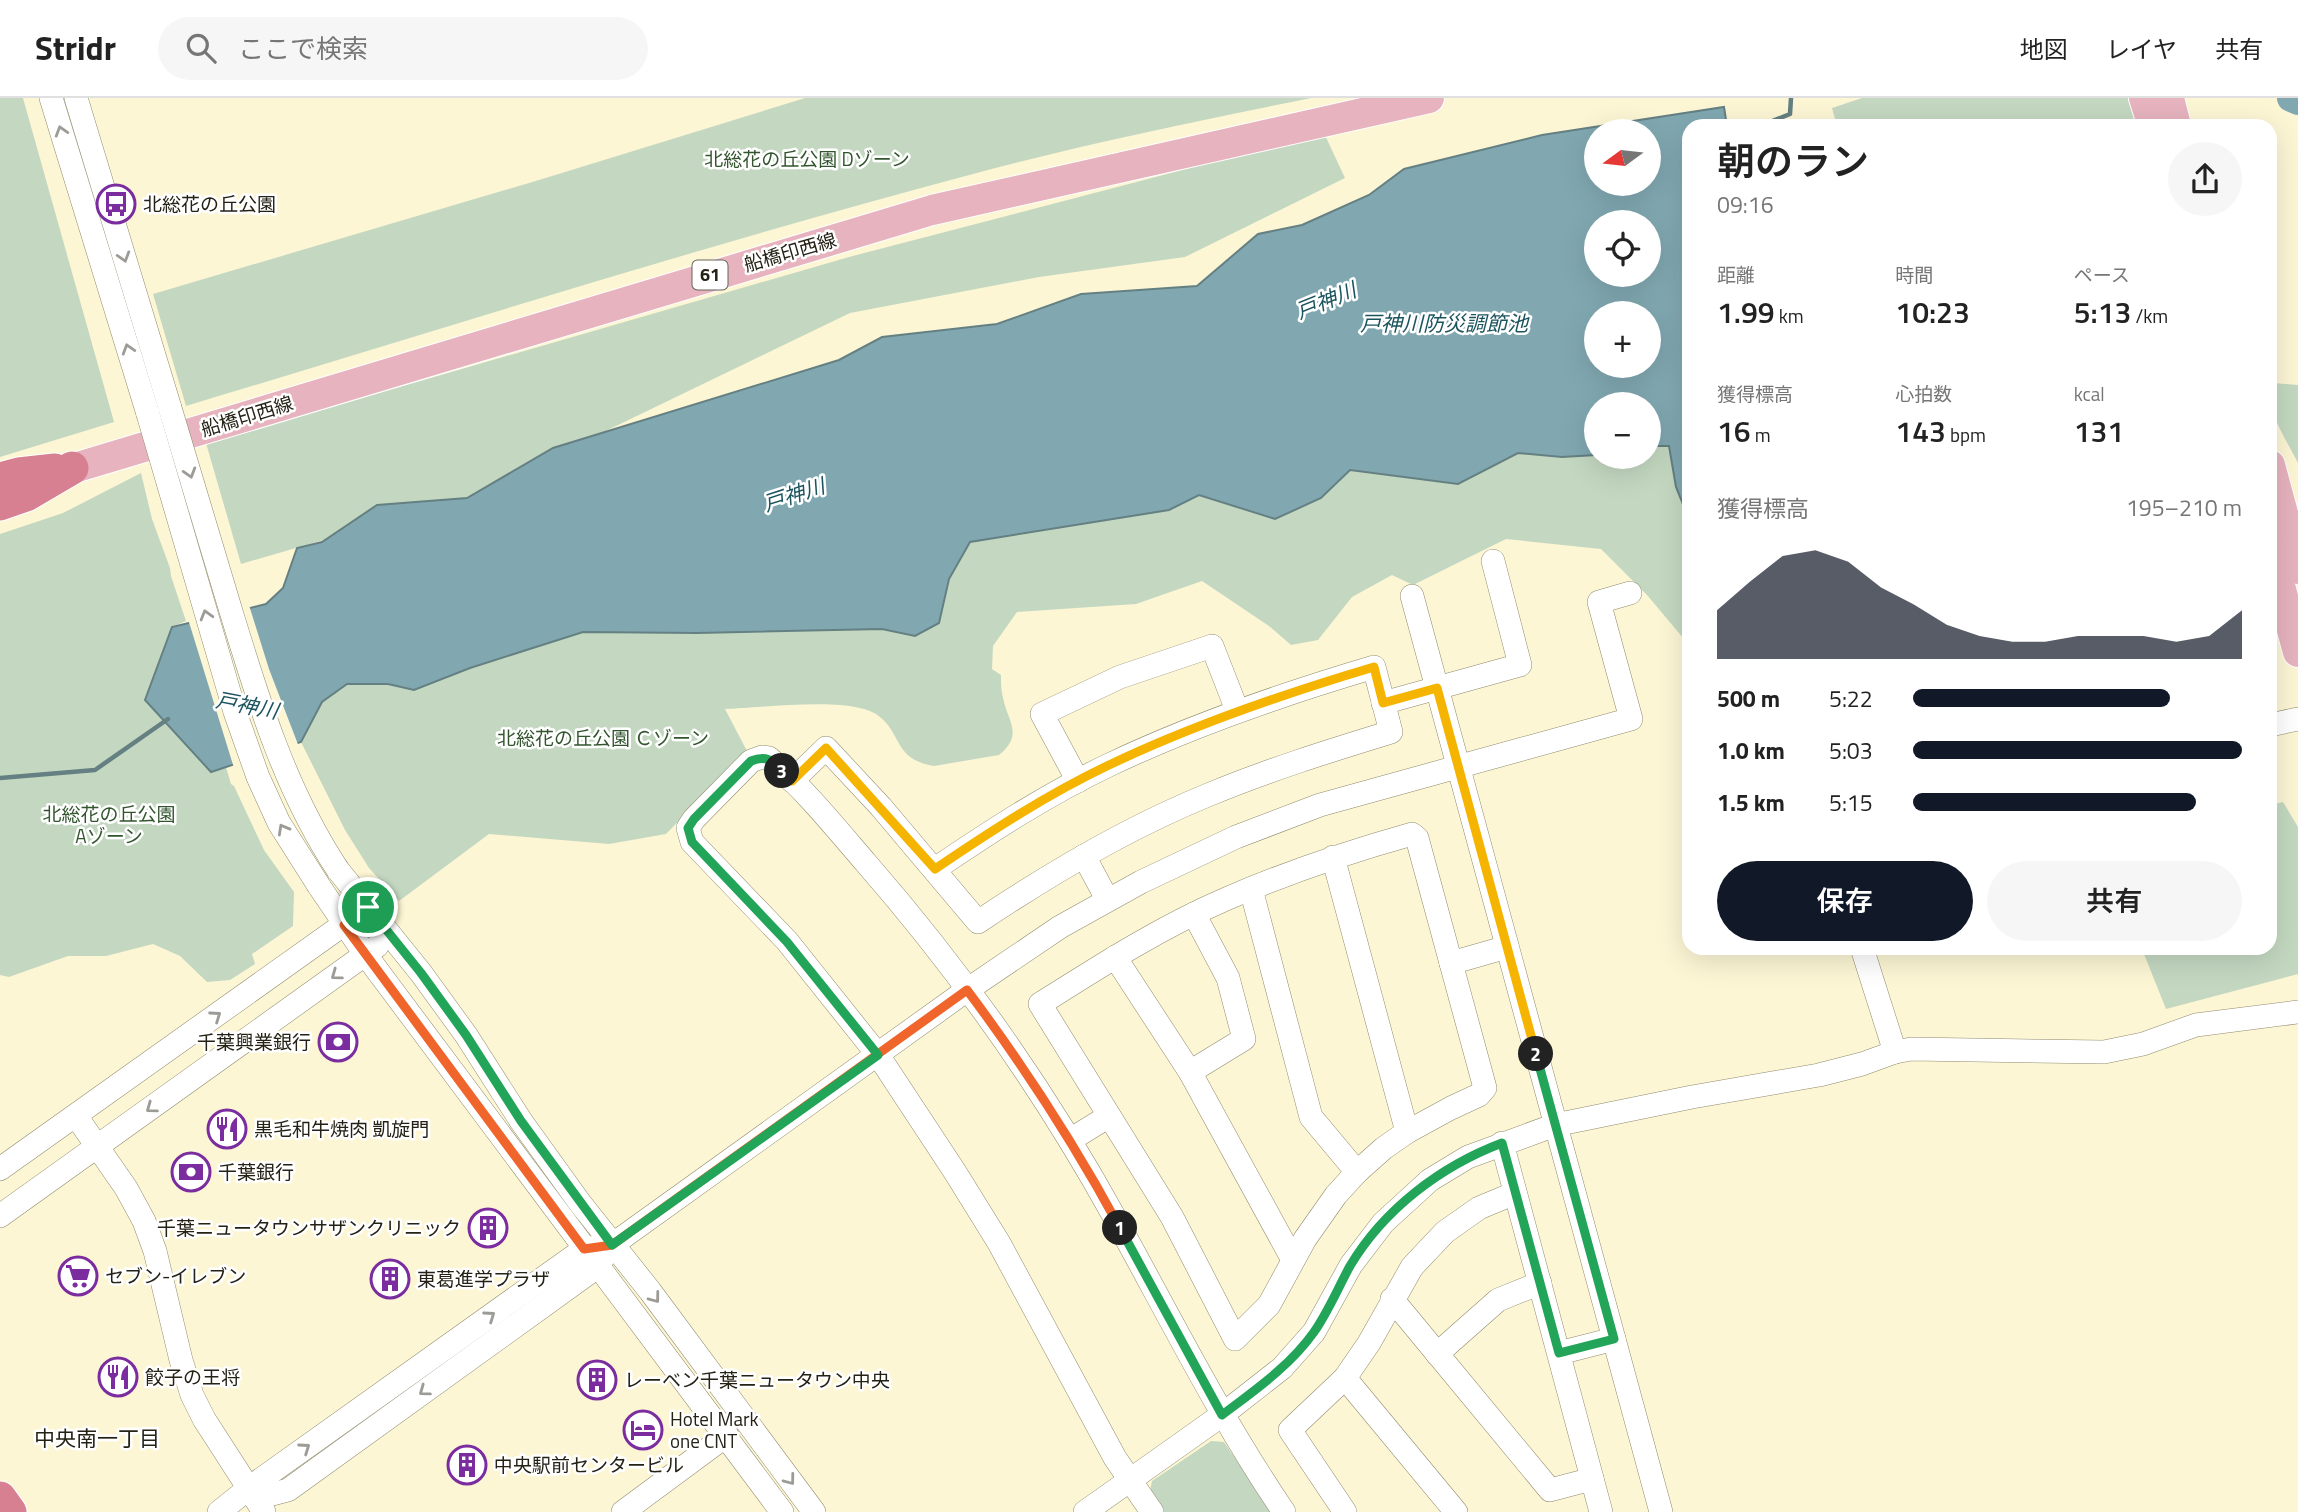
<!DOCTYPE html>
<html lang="ja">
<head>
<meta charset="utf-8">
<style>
  :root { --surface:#fff; --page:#f6f6f6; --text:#222; --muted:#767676; --line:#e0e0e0; --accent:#111827 }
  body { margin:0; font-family:"Titillium Web","Noto Sans JP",sans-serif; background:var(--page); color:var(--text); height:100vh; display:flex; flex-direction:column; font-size:26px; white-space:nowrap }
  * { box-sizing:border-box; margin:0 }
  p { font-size:23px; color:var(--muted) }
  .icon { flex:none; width:38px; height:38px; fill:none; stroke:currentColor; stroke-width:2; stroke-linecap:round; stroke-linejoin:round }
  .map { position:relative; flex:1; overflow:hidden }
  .panel { position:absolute; left:1682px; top:21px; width:595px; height:836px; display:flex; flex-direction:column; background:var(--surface); border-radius:21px; box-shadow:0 7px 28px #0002 }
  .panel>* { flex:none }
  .needle { width:46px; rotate:255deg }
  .buttons { position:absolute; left:1584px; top:21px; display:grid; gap:14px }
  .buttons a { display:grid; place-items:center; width:77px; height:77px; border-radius:50%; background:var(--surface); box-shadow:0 7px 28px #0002; font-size:35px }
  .pin { position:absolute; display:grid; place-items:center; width:60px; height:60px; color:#fff; margin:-30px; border:4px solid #fff; border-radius:50%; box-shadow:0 2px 7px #0007 }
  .km { position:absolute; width:35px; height:35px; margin:-18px; border-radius:50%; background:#222; color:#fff; font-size:19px; line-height:35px; text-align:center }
  .round { display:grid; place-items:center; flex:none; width:74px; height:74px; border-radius:37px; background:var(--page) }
  .overview { display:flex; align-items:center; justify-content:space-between; height:119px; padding:0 35px }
  h1 { font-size:38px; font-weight:600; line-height:52px }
  .stats { display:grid; grid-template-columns:repeat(3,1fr); gap:10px; height:119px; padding:7px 35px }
  .stats div { display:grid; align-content:center }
  .stats b { font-size:30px; font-weight:600 }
  .stats small { font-size:19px; font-weight:400 }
  .stats p { font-size:19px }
  .chart { height:196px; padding:14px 35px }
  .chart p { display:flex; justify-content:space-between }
  .chart svg { width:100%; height:126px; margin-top:7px; fill:var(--accent); opacity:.7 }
  .primary-button { display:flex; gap:14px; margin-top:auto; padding:14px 35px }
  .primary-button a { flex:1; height:80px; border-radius:42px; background:var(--accent); color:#fff; font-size:28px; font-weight:600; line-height:80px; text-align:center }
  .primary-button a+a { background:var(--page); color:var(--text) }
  ul { padding:0 35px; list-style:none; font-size:23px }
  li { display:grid; grid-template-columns:112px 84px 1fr; align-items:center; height:52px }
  li i { height:18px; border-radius:9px; background:var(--accent) }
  header { display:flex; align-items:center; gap:42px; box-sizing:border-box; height:98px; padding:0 35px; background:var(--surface); border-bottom:2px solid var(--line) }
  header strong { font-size:33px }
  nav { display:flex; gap:38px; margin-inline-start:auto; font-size:24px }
  .search { width:490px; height:63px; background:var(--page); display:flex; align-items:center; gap:18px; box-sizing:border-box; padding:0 24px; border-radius:38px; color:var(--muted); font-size:26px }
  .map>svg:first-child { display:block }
  .green { fill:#c4d8c1 }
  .water { fill:#81a8b1; stroke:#658082; stroke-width:2; fill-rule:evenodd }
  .pier { fill:#fcf6d5 }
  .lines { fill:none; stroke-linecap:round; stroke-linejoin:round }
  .stream { stroke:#658082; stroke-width:4.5 }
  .river { stroke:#81a8b1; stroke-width:28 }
  .minor-casing { stroke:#908b6d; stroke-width:24 }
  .major-casing { stroke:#fff; stroke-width:32 }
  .highway-casing { stroke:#fff; stroke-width:35 }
  .minor { stroke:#fff; stroke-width:23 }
  .major { stroke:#e6b3be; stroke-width:30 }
  .highway { stroke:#d68092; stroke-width:33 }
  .minor-bridge-casing { stroke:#908b6d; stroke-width:24; stroke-linecap:butt }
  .minor-bridge { stroke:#fff; stroke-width:23 }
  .oneway { stroke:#9c9b96 }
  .split-1-casing { stroke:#fff; stroke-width:14 }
  .split-2-casing { stroke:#fff; stroke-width:14 }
  .split-3-casing { stroke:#fff; stroke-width:14 }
  .split-4-casing { stroke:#fff; stroke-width:14 }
  .split-1 { stroke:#f0652b; stroke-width:9 }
  .split-2 { stroke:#22a559; stroke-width:9 }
  .split-3 { stroke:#f5b400; stroke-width:9 }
  .split-4 { stroke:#22a559; stroke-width:9 }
  .labels { text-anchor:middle; stroke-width:5; stroke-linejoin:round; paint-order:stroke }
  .shield { fill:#fff; stroke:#66645b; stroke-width:2 }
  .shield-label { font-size:18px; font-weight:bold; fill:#242115 }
  .park-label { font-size:19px; fill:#32552e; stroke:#fff }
  .poi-label { font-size:19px; fill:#242115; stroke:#fff; text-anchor:start }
  .street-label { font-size:19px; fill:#242115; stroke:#fff }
  .water-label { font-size:21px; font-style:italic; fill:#1c545e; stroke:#fff }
  .neighbourhood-label { font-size:21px; fill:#242115; stroke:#fff }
</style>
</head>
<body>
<header>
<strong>Stridr</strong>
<div class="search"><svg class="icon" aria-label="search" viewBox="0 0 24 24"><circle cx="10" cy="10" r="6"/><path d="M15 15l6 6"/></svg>ここで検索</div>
<nav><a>地図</a><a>レイヤ</a><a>共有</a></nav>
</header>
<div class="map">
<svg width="2298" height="1414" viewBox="0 0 2298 1414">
  <rect width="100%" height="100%" fill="#fcf6d5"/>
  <!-- green -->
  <g class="green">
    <polygon points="0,0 23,0 114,324 0,359"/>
    <path d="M 805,0 L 1311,0 C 1198,23 1084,46 973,76 C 709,146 448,229 186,308 L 153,196 L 539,82 Z"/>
    <polygon points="1862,0 2134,0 2142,28 1837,28 1832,10"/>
    <polygon points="1324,35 1345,80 1185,159 1039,179 850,215 467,400 241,466 206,345 849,159"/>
    <path d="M 2274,285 L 2298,287 L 2298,365 C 2288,344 2261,307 2274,285 Z"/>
    <path d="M 1656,348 L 1669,348 L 1677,389 L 1689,421 L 1689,547 L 1647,497 L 1601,451 L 1506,441 L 1413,487 L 1392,477 L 1352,499 L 1318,542 L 1291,547 L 1269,528 L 1202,483 L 1136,506 L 1017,514 L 993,548 L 992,571 L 1001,577 C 1001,585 1001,593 1003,600 C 1008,624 1024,637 999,657 L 934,668 C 892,661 903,634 876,616 C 847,598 761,610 725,611 L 747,653 L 666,736 L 609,746 L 489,736 L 399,803 L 369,770 L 345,732 L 301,644 L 322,604 L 347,586 L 388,586 L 414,591 L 470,570 L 583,534 L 697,535 L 882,531 L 915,538 L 939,525 L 949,481 L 969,444 L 1169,412 L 1199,397 L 1275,421 L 1321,400 L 1350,372 L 1458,386 L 1518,355 L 1562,359 L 1596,357 L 1608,359 L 1620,366 L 1635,359 L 1648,359 L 1649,352 Z"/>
    <polygon points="141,375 152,421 170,470 171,478 186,523 172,529 211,674 226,669 231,686 234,688 264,752 294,794 293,828 252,856 255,866 230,882 207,884 180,858 153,846 106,858 68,858 9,879 0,877 0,436 63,415"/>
    <polygon points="2283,704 2298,729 2298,876 2166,911 2142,851 2270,850 2270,707"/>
    <polygon points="1211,1343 1224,1344 1272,1414 1160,1414 1149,1398 1152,1383"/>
  </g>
  <!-- water -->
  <path class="water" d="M 1724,9 L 1727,28 L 1689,28 L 1689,421 L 1676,389 L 1669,348 L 1656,348 L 1649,352 L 1648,306 L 1596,306 L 1596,357 L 1562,359 L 1518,355 L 1458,386 L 1350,372 L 1321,400 L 1275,421 L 1199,397 L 1169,412 L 970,444 L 949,481 L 939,525 L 915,538 L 882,531 L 697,535 L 583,534 L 470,570 L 414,592 L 388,586 L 347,586 L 322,604 L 301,644 L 211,674 L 145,602 L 172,529 L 266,506 L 283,490 L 297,450 L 322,444 L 377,407 L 467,400 L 553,350 L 839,262 L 882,239 L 997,226 L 1081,196 L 1197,188 L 1258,136 L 1302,127 L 1369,97 L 1404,71 L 1542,37 ZM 1596,33 L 1648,33 L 1648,86 L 1596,86 ZM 1596,124 L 1648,124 L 1648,177 L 1596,177 ZM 1596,215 L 1648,215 L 1648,268 L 1596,268 Z"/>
  <!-- pier -->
  <polygon class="pier" points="249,507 269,571 299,649 234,670 188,521"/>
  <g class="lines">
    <!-- stream -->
    <g class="stream">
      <polyline points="1760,28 1790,16 1791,0"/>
      <polyline points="0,680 95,672 168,621"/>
    </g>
    <!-- river -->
    <polyline class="river" points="2291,0 2298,3"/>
    <defs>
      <g id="minor">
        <polyline points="51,0 148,316"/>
        <polyline points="76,0 170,310"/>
        <polyline points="1412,498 1661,1414"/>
        <polyline points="1383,605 1520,567 1493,463"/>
        <polyline points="2270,627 2298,621"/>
        <path d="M 792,683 L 826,650 L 881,709 L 978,824 C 1051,775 1127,730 1208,697 C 1268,672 1329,653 1391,634 L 1374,569 C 1283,596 1195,626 1109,667 C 1048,696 991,733 935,771"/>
        <polyline points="1078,683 1042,616 1120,579 1212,548 1237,612"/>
        <path d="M 1412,736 L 1417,740 L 1485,990 L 1479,997 L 1451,1010 L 1407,1034 L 1384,1050 L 1357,1074 L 1336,1097 L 1305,1141 L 1269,1207 L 1235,1241 L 1172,1119 L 1040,906 C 1100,868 1161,829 1226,801 C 1286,775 1348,754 1412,736 Z"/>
        <polyline points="1084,758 1107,801"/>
        <polyline points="1333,759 1407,1034"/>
        <polyline points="338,772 421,875 466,937 521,1023 580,1105 650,1193 814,1414"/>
        <polyline points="319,788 365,856 782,1414"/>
        <polyline points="1251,791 1311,1019 1357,1074"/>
        <polyline points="1862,850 1895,954"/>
        <polyline points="1115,859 1190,974 1293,1162"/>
        <polyline points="1451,865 1507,849"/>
        <polyline points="1190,974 1244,941 1228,880 1194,816"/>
        <polyline points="76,1018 126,1090 144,1123 155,1153 181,1262 192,1297 204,1321 264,1414"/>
        <polyline points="1070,1042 1109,1018"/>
        <polyline points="1502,1045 1601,1414"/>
        <polyline points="0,1071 354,819"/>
        <polyline points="0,1118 377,848"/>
        <polyline points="1392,1201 1550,1392 1592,1381"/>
        <polyline points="1559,1255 1614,1241"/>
        <polyline points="1437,1256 1498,1202 1540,1185"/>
        <polyline points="1345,1280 1456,1414"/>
        <polyline points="249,1390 269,1397 288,1392 597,1169 612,1147 967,892 1060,829 1141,784 1236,739 1320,707 1631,621 1599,504 1630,495"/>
        <polyline points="219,1414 249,1390 584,1151 598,1149"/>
        <polyline points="623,1414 727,1337"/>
        <polyline points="1085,1414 1222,1317 1282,1270 1314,1234 1351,1167 1383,1125 1430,1082 1468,1059 1555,1027 1692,999 1819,977 1862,966 1895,954 1911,951 2104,954 2143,946 2196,927 2298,914"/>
        <path d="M 1152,1414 L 1115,1360 L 999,1145 L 955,1074 L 878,957 L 787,843 L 692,744 L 688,730 L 694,721 L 751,663 L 762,659 L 769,660 C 804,691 835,729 866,765 C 961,874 1045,993 1115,1120 C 1170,1219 1220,1320 1284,1414"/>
        <polyline points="1345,1414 1290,1332 1345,1280 1369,1245 1412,1169 1428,1152 1445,1134 1479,1110 1515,1095"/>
      </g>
      <g id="major">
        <polyline points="2144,0 2153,28"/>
        <polyline points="2169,0 2176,28"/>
        <polyline points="2270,367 2298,471"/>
        <polyline points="51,377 932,112 1429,0"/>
        <polyline points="2270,451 2298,554"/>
      </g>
      <g id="highway">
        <polyline points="0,381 19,376 55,372"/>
        <polyline points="0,406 26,397 72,370"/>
        <polyline points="0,1400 10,1414"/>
      </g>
    </defs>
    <!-- minor casing -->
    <use href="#minor" class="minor-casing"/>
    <!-- major casing -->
    <use href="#major" class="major-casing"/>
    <!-- highway casing -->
    <use href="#highway" class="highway-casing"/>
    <!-- minor -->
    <use href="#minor" class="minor"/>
    <!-- major -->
    <use href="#major" class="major"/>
    <!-- highway -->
    <use href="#highway" class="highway"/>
    <defs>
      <g id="minor-bridge">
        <path d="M 170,310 C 190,377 210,443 230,510 C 258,602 285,692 338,772"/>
        <polyline points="148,316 235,614 258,679 279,725 319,788"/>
      </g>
    </defs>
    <!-- minor-bridge casing -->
    <use href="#minor-bridge" class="minor-bridge-casing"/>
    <!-- minor-bridge -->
    <use href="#minor-bridge" class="minor-bridge"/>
  </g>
  <!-- one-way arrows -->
  <defs><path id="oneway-chevron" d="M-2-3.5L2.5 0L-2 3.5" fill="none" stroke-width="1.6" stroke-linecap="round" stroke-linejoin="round" transform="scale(1.75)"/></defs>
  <g class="oneway">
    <use href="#oneway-chevron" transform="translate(61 33) rotate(-107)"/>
    <use href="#oneway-chevron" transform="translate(124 159) rotate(73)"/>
    <use href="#oneway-chevron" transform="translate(128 251) rotate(-107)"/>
    <use href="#oneway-chevron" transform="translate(190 375) rotate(73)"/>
    <use href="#oneway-chevron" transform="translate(206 517) rotate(-106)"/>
    <use href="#oneway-chevron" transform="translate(283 731) rotate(-119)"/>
    <use href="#oneway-chevron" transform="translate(336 877) rotate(144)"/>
    <use href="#oneway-chevron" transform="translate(216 918) rotate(-35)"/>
    <use href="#oneway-chevron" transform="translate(151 1010) rotate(144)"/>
    <use href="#oneway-chevron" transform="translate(655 1200) rotate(53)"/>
    <use href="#oneway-chevron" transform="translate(490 1218) rotate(-35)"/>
    <use href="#oneway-chevron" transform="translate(424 1293) rotate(144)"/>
    <use href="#oneway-chevron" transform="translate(305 1350) rotate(-35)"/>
    <use href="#oneway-chevron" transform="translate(790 1382) rotate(53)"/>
  </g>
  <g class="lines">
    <defs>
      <path id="split-1" d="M 368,809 L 344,827 L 584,1151 L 612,1147 L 967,892 C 1024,968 1075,1047 1120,1130"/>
      <path id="split-2" d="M 1120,1130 L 1222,1317 C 1255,1292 1290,1268 1314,1234 C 1328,1214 1338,1190 1350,1168 C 1384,1111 1441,1068 1502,1045 L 1559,1255 L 1614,1241 L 1536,956"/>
      <path id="split-3" d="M 782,673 L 792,683 L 826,650 L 935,771 C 991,733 1048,696 1109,667 C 1195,626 1283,596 1374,569 L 1383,605 L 1437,590 L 1536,956"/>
      <path id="split-4" d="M 368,809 L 421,875 L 466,937 L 521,1023 L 612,1147 L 878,957 L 787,844 L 692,744 L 688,730 L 694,721 L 751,663 C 766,657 772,662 782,673"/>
    </defs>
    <!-- split-1 casing -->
    <use href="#split-1" class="split-1-casing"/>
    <!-- split-2 casing -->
    <use href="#split-2" class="split-2-casing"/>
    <!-- split-3 casing -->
    <use href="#split-3" class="split-3-casing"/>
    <!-- split-4 casing -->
    <use href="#split-4" class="split-4-casing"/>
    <!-- split-1 -->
    <use href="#split-1" class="split-1"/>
    <!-- split-2 -->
    <use href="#split-2" class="split-2"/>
    <!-- split-3 -->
    <use href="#split-3" class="split-3"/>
    <!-- split-4 -->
    <use href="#split-4" class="split-4"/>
  </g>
  <!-- icons -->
  <defs>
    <symbol id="bus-ring" viewBox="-11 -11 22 22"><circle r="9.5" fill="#fff" stroke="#7b2d9f" stroke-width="1.5"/><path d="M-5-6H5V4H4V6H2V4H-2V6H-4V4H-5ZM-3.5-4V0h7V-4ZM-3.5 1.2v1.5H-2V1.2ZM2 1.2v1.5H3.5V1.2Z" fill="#7b2d9f"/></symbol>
    <symbol id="bank-ring" viewBox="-11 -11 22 22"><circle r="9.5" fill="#fff" stroke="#7b2d9f" stroke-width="1.5"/><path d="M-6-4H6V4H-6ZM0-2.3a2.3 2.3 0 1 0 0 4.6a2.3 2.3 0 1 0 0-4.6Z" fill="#7b2d9f"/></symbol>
    <symbol id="restaurant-ring" viewBox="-11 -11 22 22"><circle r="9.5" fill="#fff" stroke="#7b2d9f" stroke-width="1.5"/><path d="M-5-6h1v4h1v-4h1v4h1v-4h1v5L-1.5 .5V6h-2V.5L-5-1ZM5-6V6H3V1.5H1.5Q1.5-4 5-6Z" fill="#7b2d9f"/></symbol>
    <symbol id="building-ring" viewBox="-11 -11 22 22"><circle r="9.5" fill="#fff" stroke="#7b2d9f" stroke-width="1.5"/><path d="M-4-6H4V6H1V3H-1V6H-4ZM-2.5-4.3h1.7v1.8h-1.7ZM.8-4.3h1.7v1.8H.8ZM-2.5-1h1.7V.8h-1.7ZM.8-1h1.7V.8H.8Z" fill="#7b2d9f"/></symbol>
    <symbol id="supermarket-ring" viewBox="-11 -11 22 22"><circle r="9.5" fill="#fff" stroke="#7b2d9f" stroke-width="1.5"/><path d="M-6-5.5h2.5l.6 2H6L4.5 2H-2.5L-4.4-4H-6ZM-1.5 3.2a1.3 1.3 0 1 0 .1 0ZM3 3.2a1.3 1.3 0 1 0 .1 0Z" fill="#7b2d9f"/></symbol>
    <symbol id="hotel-ring" viewBox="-11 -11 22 22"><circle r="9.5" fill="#fff" stroke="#7b2d9f" stroke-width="1.5"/><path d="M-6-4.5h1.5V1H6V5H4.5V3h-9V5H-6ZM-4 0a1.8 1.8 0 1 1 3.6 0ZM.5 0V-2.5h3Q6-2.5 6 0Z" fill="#7b2d9f"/></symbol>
  </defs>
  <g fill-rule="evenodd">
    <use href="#bus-ring" x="94" y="84" width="44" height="44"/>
    <use href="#bank-ring" x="316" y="922" width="44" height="44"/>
    <use href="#restaurant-ring" x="205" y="1009" width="44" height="44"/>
    <use href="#bank-ring" x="169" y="1052" width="44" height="44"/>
    <use href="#building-ring" x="466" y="1108" width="44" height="44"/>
    <use href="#supermarket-ring" x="56" y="1156" width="44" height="44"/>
    <use href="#building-ring" x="368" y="1159" width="44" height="44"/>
    <use href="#restaurant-ring" x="96" y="1257" width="44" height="44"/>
    <use href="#building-ring" x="575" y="1260" width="44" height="44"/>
    <use href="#hotel-ring" x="621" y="1310" width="44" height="44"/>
    <use href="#building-ring" x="445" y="1345" width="44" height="44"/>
  </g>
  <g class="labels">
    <!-- shield labels -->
    <rect class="shield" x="692.5" y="162.5" width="35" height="29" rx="5"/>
    <g class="shield-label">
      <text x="710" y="183">61</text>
    </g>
    <!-- park labels -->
    <g class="park-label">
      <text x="807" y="68">北総花の丘公園 Dゾーン</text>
      <text x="603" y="647">北総花の丘公園 Ｃゾーン</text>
      <text x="109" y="723">北総花の丘公園<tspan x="109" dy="22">Aゾーン</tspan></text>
    </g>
    <!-- poi labels -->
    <g class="poi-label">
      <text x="143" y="113">北総花の丘公園</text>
      <text x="311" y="951" text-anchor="end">千葉興業銀行</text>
      <text x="254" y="1038">黒毛和牛焼肉 凱旋門</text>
      <text x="218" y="1081">千葉銀行</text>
      <text x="461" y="1137" text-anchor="end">千葉ニュータウンサザンクリニック</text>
      <text x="105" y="1185">セブン-イレブン</text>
      <text x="417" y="1188">東葛進学プラザ</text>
      <text x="145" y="1286">餃子の王将</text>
      <text x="624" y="1289">レーベン千葉ニュータウン中央</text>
      <text x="670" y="1328">Hotel Mark<tspan x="670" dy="22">one CNT</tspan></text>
      <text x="494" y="1374">中央駅前センタービル</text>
    </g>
    <!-- street labels -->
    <g class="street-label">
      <text transform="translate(790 154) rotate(-16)" y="7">船橋印西線</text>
      <text transform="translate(247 318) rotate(-17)" y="7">船橋印西線</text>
    </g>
    <!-- water labels -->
    <g class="water-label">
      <text transform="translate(1326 203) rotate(-22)" y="7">戸神川</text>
      <text x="1444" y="233">戸神川防災調節池</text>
      <text transform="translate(794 397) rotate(-18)" y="7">戸神川</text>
      <text transform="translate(247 608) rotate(11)" y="7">戸神川</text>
    </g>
    <!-- neighbourhood labels -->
    <g class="neighbourhood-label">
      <text x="97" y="1348">中央南一丁目</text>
    </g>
  </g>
</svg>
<div class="buttons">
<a><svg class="needle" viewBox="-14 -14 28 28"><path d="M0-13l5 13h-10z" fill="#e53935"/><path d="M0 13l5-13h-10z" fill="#767676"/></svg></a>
<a><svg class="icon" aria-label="locate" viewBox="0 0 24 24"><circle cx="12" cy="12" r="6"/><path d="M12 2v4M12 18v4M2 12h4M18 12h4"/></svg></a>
<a>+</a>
<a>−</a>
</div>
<div class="pin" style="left:368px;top:809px;background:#1e9e55"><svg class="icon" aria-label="arrive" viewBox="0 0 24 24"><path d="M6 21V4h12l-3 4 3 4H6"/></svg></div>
<b class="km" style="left:1120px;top:1130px">1</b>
<b class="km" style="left:1536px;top:956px">2</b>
<b class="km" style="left:782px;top:673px">3</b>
<section class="panel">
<div class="overview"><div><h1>朝のラン</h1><p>09:16</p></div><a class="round"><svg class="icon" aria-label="share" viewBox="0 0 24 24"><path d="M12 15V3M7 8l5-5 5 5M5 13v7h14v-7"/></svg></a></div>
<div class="stats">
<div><p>距離</p><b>1.99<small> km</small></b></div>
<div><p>時間</p><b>10:23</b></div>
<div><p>ペース</p><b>5:13<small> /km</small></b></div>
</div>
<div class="stats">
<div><p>獲得標高</p><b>16<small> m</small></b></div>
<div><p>心拍数</p><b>143<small> bpm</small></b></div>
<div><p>kcal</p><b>131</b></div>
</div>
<div class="chart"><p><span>獲得標高</span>195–210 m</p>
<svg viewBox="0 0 160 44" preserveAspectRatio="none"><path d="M0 44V27L10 17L20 8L30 6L40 10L50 19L60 25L70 32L80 36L90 38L100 38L110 36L120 36L130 36L140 38L150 36L160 27V44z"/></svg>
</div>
<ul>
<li><b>500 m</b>5:22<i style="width:78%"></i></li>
<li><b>1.0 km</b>5:03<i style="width:100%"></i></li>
<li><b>1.5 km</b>5:15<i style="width:86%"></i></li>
</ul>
<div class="primary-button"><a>保存</a><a>共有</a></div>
</section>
</div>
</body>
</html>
